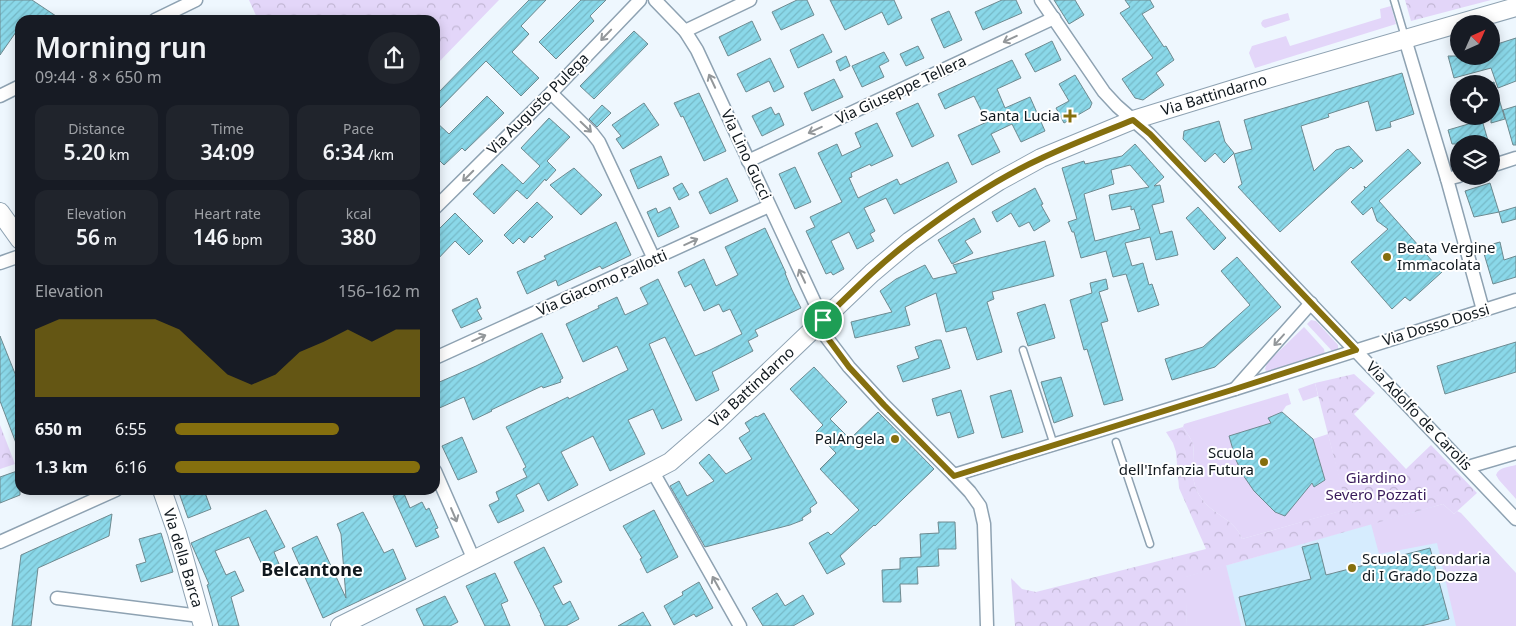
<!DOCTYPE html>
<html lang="en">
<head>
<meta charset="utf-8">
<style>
  :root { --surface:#171b24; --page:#20242c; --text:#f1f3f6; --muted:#9ea1a6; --accent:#856f0e }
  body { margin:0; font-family:"Noto Sans",sans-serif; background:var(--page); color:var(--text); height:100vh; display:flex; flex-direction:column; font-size:19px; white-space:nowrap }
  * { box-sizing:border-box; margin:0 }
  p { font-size:16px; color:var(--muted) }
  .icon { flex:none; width:28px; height:28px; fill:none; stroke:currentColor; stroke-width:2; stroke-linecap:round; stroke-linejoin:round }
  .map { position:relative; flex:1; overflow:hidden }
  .side { position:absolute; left:15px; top:15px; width:425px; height:480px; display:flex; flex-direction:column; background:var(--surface); border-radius:15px; box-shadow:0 2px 12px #0003 }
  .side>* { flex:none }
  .needle { width:32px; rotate:45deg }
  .controls { position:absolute; left:1450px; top:15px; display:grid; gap:10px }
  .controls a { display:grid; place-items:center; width:50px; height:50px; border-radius:50%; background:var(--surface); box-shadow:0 2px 12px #0003; font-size:25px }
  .pin { position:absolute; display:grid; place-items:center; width:42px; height:42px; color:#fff; margin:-21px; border:2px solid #fff; border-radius:50%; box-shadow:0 1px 5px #0007 }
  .round { display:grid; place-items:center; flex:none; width:52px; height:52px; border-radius:26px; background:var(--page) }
  .overview { display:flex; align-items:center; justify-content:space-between; height:85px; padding:0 20px }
  h1 { font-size:28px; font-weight:600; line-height:38px }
  .stats { display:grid; grid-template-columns:repeat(3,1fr); gap:8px; height:85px; padding:5px 20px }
  .stats div { display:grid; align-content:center; border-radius:12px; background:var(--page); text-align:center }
  .stats b { font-size:21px; font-weight:600 }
  .stats small { font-size:14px; font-weight:400 }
  .stats p { font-size:14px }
  .chart { height:140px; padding:10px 20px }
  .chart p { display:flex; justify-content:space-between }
  .chart svg { width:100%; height:90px; margin-top:5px; fill:var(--accent); opacity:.7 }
  ul { padding:0 20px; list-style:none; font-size:16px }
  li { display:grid; grid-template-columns:80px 60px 1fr; align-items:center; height:38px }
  li i { height:12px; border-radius:6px; background:var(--accent) }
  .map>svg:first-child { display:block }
  .built { fill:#d6ecfe }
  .green { fill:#e3d6f9 }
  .park { fill:url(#park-crowns) }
  .building { fill:url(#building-hatch); stroke:#6e8a90; fill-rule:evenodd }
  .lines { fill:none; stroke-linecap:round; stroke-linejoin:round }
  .lane-casing { stroke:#8ea2b2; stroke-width:9 }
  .street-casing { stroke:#8ea2b2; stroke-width:15 }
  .secondary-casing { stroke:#8ea2b2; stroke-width:20 }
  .lane { stroke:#fff; stroke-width:6 }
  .street { stroke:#fff; stroke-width:12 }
  .secondary { stroke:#fff; stroke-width:18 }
  .oneway { stroke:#93979a }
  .route-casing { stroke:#fff; stroke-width:10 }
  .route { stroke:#856f0e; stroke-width:6 }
  .poi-dot { fill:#856f0e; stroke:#fff; stroke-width:2 }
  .labels { text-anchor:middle; stroke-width:4; stroke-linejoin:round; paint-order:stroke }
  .street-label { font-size:15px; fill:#10181e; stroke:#fff }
  .poi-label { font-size:15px; fill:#10181e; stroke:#fff; text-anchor:end }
  .park-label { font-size:15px; fill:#381a5a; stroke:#fff }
  .quarter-label { font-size:18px; font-weight:bold; fill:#10181e; stroke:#fff }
</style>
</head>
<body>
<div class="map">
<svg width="1516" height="626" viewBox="0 0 1516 626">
  <defs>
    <pattern id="park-crowns" width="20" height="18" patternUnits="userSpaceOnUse" patternTransform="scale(1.25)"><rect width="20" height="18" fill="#e3d6f9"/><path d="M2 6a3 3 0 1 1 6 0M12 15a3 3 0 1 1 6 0" fill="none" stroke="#c2b7d5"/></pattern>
    <pattern id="building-hatch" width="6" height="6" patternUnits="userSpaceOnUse" patternTransform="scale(1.25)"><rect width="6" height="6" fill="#8ad8e9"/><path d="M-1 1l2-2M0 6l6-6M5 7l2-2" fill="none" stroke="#76b9c7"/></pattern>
  </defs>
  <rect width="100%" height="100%" fill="#eef7fe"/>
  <!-- built -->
  <polygon class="built" points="1434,506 1507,626 1187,626 1185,577"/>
  <!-- green -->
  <g class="green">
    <polygon points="1391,6 1396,24 1255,68 1249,53 1252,46 1286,36 1290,46 1381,18 1380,9"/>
    <polygon points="1288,13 1290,20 1265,28 1262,26 1261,23 1263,20"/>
    <polygon points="1311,320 1316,321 1338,345 1338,349 1333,352 1307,324"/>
    <polygon points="1304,327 1324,349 1325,355 1267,373 1265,369 1267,363"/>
    <polygon points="1315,383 1318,396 1303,401 1298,389"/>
    <path d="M 1288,393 L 1291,404 L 1286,406 L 1282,412 L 1269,418 L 1274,428 L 1260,427 L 1229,436 C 1238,467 1252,490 1275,512 L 1308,478 L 1314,487 L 1325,480 L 1313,439 L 1328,434 L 1348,509 L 1242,539 C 1236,520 1213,515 1202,499 C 1194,489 1192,476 1193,463 C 1193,457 1194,450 1193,444 C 1191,438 1186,432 1183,427 L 1184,424 Z"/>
    <path d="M 1516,465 L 1516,499 L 1499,480 L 1496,475 C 1499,467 1509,467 1516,465 Z"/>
    <polygon points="1443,504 1454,514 1457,511 1461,513 1516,573 1516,626 1456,626 1437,543 1379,554 1371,524"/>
    <polygon points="1226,565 1241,626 1187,626 1185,577"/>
  </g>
  <!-- park -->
  <g class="park">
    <polygon points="249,0 499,0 435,66 435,20 258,20"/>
    <polygon points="1405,0 1491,0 1411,21"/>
    <path d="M 1354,374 L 1375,393 L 1354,414 L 1406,469 L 1431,445 L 1477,493 L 1454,514 L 1443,504 L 1186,577 L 1187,626 L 1015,626 L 1011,578 L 1022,589 L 1036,592 L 1206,549 L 1179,488 L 1176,452 L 1173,443 L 1166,432 L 1183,427 C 1186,432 1191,438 1193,444 C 1194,450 1193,457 1193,463 C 1192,476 1194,489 1202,499 C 1213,515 1236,520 1242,539 L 1347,509 L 1315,383 Z"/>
    <polygon points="0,425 15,464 0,469"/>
  </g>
  <!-- building -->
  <g class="building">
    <polygon points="0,0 32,0 62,20 20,20 20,34 16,32 0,55"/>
    <polygon points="529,0 546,0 521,26 529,34 512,52 539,78 521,96 486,61 435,113 435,96"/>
    <polygon points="581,0 606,0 590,16 594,21 556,59 539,42"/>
    <polygon points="797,0 807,0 814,15 781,30 772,12"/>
    <polygon points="830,0 894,0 902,18 888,25 882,12 845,30"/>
    <polygon points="1002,0 1016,0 1022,13 983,30 975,12"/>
    <polygon points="1054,0 1075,0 1084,15 1069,24"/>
    <polygon points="1125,0 1150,0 1154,7 1142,14 1164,47 1166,46 1174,60 1156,73 1164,85 1143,100 1135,98 1122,79 1153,58 1120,13 1130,7"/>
    <polygon points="949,11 962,40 944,48 931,19"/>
    <polygon points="752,21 761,40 728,56 719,37"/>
    <polygon points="634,31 648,44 594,99 580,86"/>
    <polygon points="823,34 832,52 798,68 790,50"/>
    <polygon points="1516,38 1516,81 1498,88 1491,68 1454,78 1448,56 1491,56 1491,46"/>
    <polygon points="1052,41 1061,60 1035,72 1025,54"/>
    <polygon points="918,46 924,58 906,66 900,54"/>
    <polygon points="884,52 889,61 879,66 884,77 862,87 852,66"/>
    <polygon points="846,56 850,66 840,71 836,61"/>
    <polygon points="770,58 784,87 774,92 769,81 746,92 737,74"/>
    <polygon points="1012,60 1021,78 997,89 1005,108 1030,97 1045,131 1021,142 1012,124 991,134 1000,152 972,165 958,135 987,122 974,96 945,109 938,94"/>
    <polygon points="1402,73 1414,114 1390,122 1391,127 1376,131 1368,101 1328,114 1329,117 1301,126 1314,171 1336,150 1349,146 1363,161 1353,169 1351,167 1280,232 1238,187 1242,184 1234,154 1252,149 1244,120"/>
    <polygon points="1075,75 1092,103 1090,108 1064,123 1056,108 1069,101 1059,84"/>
    <polygon points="834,79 843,97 812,111 804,93"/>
    <polygon points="1494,82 1505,119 1491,123 1491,83"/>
    <polygon points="699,93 726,151 704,161 683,116 681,117 674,103"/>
    <polygon points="487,96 504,113 465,151 462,148 444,165 435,156 435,121 449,134"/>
    <polygon points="644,103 659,125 623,149 616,139 621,136 612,125"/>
    <polygon points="918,103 934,136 912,147 896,113"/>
    <polygon points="602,105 611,113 597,127 589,119"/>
    <polygon points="1516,106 1516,145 1513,145 1503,110"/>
    <polygon points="771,107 775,115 779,113 784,125 762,136 752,116"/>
    <polygon points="549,118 570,137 547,161 556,170 546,181 545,179 527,199 517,190 494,214 473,194 502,164 523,184 540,166 521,148"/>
    <polygon points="1482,120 1489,144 1452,144 1448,130"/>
    <polygon points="1219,121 1225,142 1234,153 1224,163 1215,153 1205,162 1183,139 1184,131"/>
    <polygon points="877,123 893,156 871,166 870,164 851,173 852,177 849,178 858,198 897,179 900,185 948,162 957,182 894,214 886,198 864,208 875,231 870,234 874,241 857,249 849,232 831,241 844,269 833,275 831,272 826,274 806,231 815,227 810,217 842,202 818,153 837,144 842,156 861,147 855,133"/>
    <path d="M 1135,144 L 1164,177 L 1154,186 L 1160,185 L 1164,202 L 1152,205 L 1160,234 L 1172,231 L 1178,255 L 1156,260 L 1150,237 L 1125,243 L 1132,266 L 1143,263 L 1149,285 L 1152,284 L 1159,305 L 1138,312 L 1126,274 L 1113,277 L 1106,251 L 1081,258 L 1074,232 L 1072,232 L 1068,222 L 1077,219 L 1062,168 L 1084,161 L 1085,164 L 1122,156 ZM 1130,165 L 1149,187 L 1109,195 L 1112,210 L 1131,206 L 1131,210 L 1134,209 L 1140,229 L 1095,241 L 1084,194 L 1114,184 L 1111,170 Z"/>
    <polygon points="1408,149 1421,163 1379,201 1442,272 1410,301 1405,297 1392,309 1351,262 1388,229 1377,221 1372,207 1363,215 1351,202 1365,189 1364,186 1366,188"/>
    <polygon points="661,156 669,175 638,189 630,170"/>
    <polygon points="795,167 811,202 795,209 779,174"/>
    <polygon points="574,168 602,195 581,215 550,185"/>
    <polygon points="727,178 738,201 710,214 699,192"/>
    <polygon points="682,183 689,195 679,200 673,188"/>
    <polygon points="1490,183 1499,212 1474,217 1465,191"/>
    <polygon points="1035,188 1043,204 1041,205 1050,221 1034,231 1029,222 1019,227 1011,213 997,222 992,212"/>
    <polygon points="537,202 553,217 532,238 530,236 524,243 519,238 513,244 504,235"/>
    <polygon points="670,207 679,227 658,237 647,212 656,208 658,213"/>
    <polygon points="1198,207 1226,238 1214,250 1186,218"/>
    <polygon points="1516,207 1516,219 1502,223 1499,212"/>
    <polygon points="455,213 483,241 469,255 455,241 435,262 435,233"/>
    <polygon points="974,218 981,232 965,241 973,253 952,264 938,240"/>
    <polygon points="616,222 631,255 602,269 600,266 558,286 556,280 527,294 517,272 546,259 544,256"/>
    <polygon points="765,228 786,273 785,273 792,290 801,308 755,330 758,336 748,341 753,351 712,372 719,390 696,401 665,337 649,344 682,420 662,429 653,409 628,420 645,454 610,471 593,436 561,452 578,485 548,501 539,483 516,495 524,511 498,523 489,505 499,500 496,492 527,477 523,469 526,467 506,427 568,397 569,399 628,370 617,346 583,362 566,324 599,308 598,306 617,297 625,315 648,304 640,288 658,279 695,356 710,350 742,334 730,309 723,312 719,304 704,311 691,284 685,287 678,272 704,259 716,286 738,275 725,247"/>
    <polygon points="1045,241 1054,276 992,292 994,299 987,302 1002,352 977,360 966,327 946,332 936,293 905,307 910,325 855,338 851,322 892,312 880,291 896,279 925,265 933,279 957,273 953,265"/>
    <polygon points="1500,242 1504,260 1516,256 1516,277 1493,284 1482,247"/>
    <polygon points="1237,257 1281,307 1215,367 1172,380 1165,359 1203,347 1250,305 1221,271"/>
    <polygon points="1106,279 1108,289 1099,292 1108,321 1101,323 1123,400 1104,405 1087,349 1084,350 1070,300 1092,293 1090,283"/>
    <polygon points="477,298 481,308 477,310 482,319 461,328 452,310"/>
    <polygon points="1045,304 1055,338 1028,346 1017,313"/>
    <polygon points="542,333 563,378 560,380 561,382 543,388 542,386 491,410 492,411 473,420 464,397 435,410 435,384 476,366"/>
    <polygon points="0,336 20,386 19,451 0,401"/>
    <polygon points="936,340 941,340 950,368 903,382 897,366 919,358 915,347"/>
    <polygon points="1516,342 1516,372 1445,394 1437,366"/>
    <polygon points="814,367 847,402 830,419 850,439 878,412 934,469 875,526 874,525 840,556 845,564 827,574 809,543 828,532 831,535 859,510 820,469 836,453 816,432 823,425 790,389"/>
    <polygon points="1061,377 1073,416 1054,423 1041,382"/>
    <polygon points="961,390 974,433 958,438 950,412 937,416 932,399"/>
    <polygon points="1011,390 1023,432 1002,438 990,396"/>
    <polygon points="1282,412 1313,439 1325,480 1314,487 1312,483 1285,516 1275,512 1254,491 1243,475 1236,460 1229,436 1271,423 1268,418"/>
    <polygon points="764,413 817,503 810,508 811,512 802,518 803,520 790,525 705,547 670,486 679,481 687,496 714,481 699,463 709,454 726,474 752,459 739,438 750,431 745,423 756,416 757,417"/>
    <polygon points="462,437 477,472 458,480 442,446"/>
    <polygon points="20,470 20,495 0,503 0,477"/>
    <polygon points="178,490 204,490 211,509 188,518"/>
    <polygon points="403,491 410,508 422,502 426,510 429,508 438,528 435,529 439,537 416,547 393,496"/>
    <polygon points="266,510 285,547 274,552 279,564 265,571 249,537 215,551 226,575 235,571 244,591 231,597 239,626 219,626 207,585 209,584 191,543"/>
    <polygon points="654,510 678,557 647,573 640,559 642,558 623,526"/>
    <polygon points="363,512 384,553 393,549 406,579 323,618 292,548 317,536 346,598 341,534 337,524"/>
    <polygon points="112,514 109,536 38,568 31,626 12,626 21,555"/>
    <polygon points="938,522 955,522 956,549 938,549 939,566 917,567 918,584 900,584 901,602 883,602 882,570 900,569 900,558 921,557 920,534 939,533"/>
    <polygon points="161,533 173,572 141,582 136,565 146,562 139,539"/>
    <polygon points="1318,543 1326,575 1430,548 1449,619 1421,626 1246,626 1239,597 1311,579 1302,547"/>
    <polygon points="544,547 562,582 553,586 563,605 570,601 579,619 566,626 545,626 540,615 541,615 514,562"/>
    <polygon points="495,573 508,601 501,604 510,626 485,626 466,586"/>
    <polygon points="699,582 713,608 696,617 694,614 674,625 664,606 683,595 682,592"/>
    <polygon points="777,593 785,606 803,595 814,614 793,626 763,626 752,608"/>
    <polygon points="445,596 458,622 450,626 424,626 416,609"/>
    <polygon points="643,612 651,626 618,626"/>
  </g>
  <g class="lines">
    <defs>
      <g id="lane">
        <polyline points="1394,0 1405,37"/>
        <polyline points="1023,350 1054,445"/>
        <polyline points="1116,442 1150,544"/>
      </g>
      <g id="street">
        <polyline points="655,0 685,31 697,50 823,320"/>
        <polyline points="1041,0 1104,92 1117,106 1149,134 1516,519"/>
        <polyline points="155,20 196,0"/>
        <polyline points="685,31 750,0"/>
        <polyline points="1405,39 1447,179 1483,310"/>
        <polyline points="551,93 592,133 599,142 654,259"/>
        <polyline points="0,96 20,86"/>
        <polyline points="748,161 1054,18"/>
        <polyline points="1491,166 1516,158"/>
        <polyline points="1447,179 1459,176"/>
        <polyline points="435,208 551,93 640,0"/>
        <polyline points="0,263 20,256"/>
        <polyline points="817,325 849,367 884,405 954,475 970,492 980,506 984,524 987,626"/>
        <polyline points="435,358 769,206"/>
        <polyline points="1235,389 1311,303"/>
        <polyline points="1468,467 1516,453"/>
        <polyline points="435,471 474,560"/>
        <polyline points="653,472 740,626"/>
        <polyline points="954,475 1235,389 1516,300"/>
        <polyline points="0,542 116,490"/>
        <polyline points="57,598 200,616"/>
      </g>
      <g id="secondary">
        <polyline points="0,212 20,240"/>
        <polyline points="162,490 177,533 203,626"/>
        <polyline points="340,626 647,474 670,462 716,422 872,273 910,241 957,208 999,181 1021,169 1041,158 1133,120 1250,84 1516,7"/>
      </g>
    </defs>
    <!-- lane casing -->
    <use href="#lane" class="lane-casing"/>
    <!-- street casing -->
    <use href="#street" class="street-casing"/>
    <!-- secondary casing -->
    <use href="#secondary" class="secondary-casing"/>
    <!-- lane -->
    <use href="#lane" class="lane"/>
    <!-- street -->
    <use href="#street" class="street"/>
    <!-- secondary -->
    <use href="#secondary" class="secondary"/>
  </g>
  <!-- one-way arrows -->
  <defs><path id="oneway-shaft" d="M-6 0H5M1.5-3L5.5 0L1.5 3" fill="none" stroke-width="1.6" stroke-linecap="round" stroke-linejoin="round" transform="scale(1.25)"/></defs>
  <g class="oneway">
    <use href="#oneway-shaft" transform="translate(606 35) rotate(134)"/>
    <use href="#oneway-shaft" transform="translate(1010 39) rotate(155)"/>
    <use href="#oneway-shaft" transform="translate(712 81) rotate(-115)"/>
    <use href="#oneway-shaft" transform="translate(586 127) rotate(44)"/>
    <use href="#oneway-shaft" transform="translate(815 130) rotate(155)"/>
    <use href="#oneway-shaft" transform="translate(468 176) rotate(135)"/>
    <use href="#oneway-shaft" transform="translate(691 242) rotate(-25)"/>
    <use href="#oneway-shaft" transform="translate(802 276) rotate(-115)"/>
    <use href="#oneway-shaft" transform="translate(479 338) rotate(-24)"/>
    <use href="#oneway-shaft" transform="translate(1279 340) rotate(132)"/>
    <use href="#oneway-shaft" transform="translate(454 515) rotate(67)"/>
    <use href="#oneway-shaft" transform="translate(716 583) rotate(-119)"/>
  </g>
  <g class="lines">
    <defs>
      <path id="route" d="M 1133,120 L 1150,134 L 1356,350 L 1235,389 L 954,476 L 884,405 L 849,367 L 818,325 C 848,296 877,266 910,241 C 948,211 998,178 1042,158 C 1071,144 1103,132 1133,120 Z"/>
    </defs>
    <!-- route casing -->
    <use href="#route" class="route-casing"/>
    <!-- route -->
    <use href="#route" class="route"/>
  </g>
  <!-- markers -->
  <g class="poi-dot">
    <path d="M1067.5 108.5h5v5h5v5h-5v5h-5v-5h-5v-5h5z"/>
    <circle cx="1387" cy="257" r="5"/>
    <circle cx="895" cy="439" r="5"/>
    <circle cx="1264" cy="462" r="5"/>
    <circle cx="1352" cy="568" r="5"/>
  </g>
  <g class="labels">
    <!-- street labels -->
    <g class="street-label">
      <text transform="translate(901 90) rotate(-25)" y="5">Via Giuseppe Tellera</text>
      <text transform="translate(1214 95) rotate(-17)" y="5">Via Battindarno</text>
      <text transform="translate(538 104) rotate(-45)" y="5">Via Augusto Pulega</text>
      <text transform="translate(746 155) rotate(65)" y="5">Via Lino Gucci</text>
      <text transform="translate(602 283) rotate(-24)" y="5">Via Giacomo Pallotti</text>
      <text transform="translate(1436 325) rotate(-17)" y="5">Via Dosso Dossi</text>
      <text transform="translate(752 387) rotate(-43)" y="5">Via Battindarno</text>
      <text transform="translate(1419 416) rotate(46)" y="5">Via Adolfo de Carolis</text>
      <text transform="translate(183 558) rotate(73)" y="5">Via della Barca</text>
    </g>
    <!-- poi labels -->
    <g class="poi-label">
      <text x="1060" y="121">Santa Lucia</text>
      <text x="1397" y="253" text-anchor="start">Beata Vergine<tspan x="1397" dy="17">Immacolata</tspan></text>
      <text x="885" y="444">PalAngela</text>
      <text x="1254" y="458">Scuola<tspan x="1254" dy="17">dell'Infanzia Futura</tspan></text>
      <text x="1362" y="564" text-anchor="start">Scuola Secondaria<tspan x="1362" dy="17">di I Grado Dozza</tspan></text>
    </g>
    <!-- park labels -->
    <g class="park-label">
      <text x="1376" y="483">Giardino<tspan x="1376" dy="17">Severo Pozzati</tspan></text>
    </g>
    <!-- quarter labels -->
    <g class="quarter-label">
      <text x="312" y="576">Belcantone</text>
    </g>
  </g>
</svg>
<div class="controls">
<a><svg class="needle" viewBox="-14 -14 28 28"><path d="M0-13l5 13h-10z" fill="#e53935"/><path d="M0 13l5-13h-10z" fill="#9ea1a6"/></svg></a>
<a><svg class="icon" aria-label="locate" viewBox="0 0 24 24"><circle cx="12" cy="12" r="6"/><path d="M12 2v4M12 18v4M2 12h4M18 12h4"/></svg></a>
<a><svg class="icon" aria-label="layers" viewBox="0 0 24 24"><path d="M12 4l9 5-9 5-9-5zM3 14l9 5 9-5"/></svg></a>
</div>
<div class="pin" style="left:823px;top:320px;background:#1e9e55"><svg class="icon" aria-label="arrive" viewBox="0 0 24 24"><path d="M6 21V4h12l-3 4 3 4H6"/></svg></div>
<section class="side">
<div class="overview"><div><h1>Morning run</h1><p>09:44 · 8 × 650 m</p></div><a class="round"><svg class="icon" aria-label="share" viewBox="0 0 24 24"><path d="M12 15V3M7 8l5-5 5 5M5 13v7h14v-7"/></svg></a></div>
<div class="stats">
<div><p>Distance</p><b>5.20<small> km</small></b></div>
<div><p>Time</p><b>34:09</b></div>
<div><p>Pace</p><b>6:34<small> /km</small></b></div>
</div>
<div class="stats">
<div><p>Elevation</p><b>56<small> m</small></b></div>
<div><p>Heart rate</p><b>146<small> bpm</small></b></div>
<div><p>kcal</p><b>380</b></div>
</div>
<div class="chart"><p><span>Elevation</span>156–162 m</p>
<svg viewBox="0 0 160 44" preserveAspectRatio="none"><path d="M0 44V11L10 6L20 6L30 6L40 6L50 6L60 11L70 22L80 33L90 38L100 33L110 22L120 17L130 11L140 17L150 11L160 11V44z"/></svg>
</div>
<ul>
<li><b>650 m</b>6:55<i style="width:67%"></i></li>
<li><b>1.3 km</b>6:16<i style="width:100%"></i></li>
</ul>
</section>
</div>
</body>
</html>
